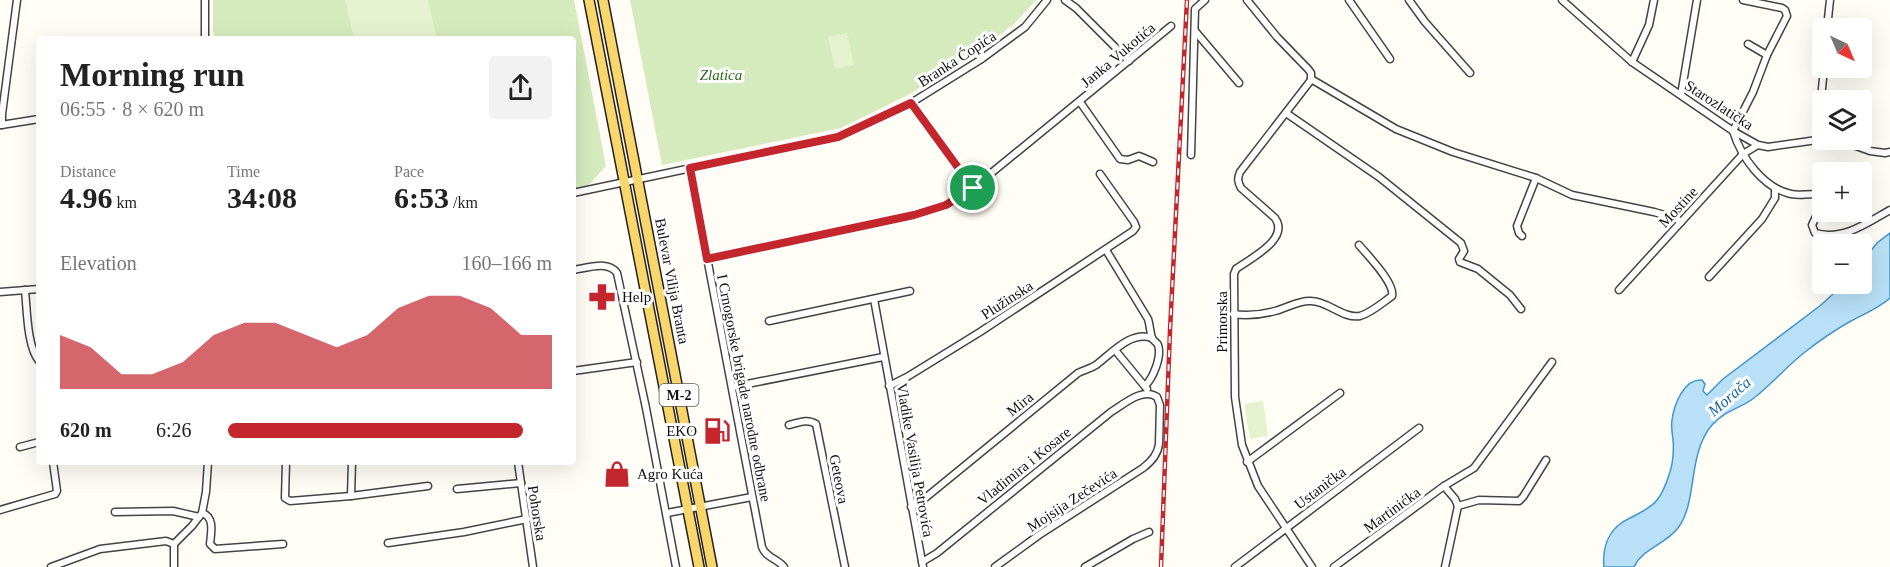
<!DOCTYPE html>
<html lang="en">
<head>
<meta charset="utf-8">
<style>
  :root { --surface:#fff; --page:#f2f2f2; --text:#222; --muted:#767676; --accent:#c4262e }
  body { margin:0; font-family:Georgia,serif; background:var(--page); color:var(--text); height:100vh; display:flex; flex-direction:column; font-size:22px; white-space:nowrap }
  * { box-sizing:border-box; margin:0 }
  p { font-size:20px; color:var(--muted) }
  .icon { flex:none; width:33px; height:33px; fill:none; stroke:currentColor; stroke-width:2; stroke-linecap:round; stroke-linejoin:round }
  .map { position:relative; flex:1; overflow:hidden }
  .side { position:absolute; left:36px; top:36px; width:540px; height:429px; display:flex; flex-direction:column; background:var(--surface); border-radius:6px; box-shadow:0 6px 24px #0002 }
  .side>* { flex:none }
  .needle { width:39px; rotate:136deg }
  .buttons { position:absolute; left:1812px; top:18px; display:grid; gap:12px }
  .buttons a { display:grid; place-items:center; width:60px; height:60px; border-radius:6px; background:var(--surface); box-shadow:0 6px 24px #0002; font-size:30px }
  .pin { position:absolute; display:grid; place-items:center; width:51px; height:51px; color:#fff; margin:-26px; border:3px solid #fff; border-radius:50%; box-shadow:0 2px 6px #0007 }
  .round { display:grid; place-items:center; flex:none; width:63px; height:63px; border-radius:6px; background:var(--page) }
  .headline { display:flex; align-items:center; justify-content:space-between; height:102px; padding:0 24px }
  h1 { font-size:33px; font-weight:700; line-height:45px }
  .metrics { display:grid; grid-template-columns:repeat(3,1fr); gap:9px; height:102px; padding:6px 24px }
  .metrics div { display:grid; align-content:center }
  .metrics b { font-size:30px; font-weight:700 }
  .metrics small { font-size:16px; font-weight:400 }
  .metrics p { font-size:16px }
  .chart { height:168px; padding:12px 24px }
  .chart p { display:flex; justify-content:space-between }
  .chart svg { width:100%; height:108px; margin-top:6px; fill:var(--accent); opacity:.7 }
  ul { padding:0 24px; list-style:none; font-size:20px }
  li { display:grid; grid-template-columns:96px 72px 1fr; align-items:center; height:45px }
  li i { height:15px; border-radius:8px; background:var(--accent) }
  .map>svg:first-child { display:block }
  .green { fill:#d5ebbd }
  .pitch { fill:#e6f2cf }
  .water { fill:#b9e0f7; stroke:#3f96cf; stroke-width:1.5 }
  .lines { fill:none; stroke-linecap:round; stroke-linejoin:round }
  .minor-casing { stroke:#444; stroke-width:9 }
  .primary-casing { stroke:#222; stroke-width:12 }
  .minor { stroke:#fff; stroke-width:6 }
  .primary { stroke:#f9d66b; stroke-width:9 }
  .rail-casing { stroke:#c4262e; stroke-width:4.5 }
  .rail { stroke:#fff; stroke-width:2; stroke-dasharray:7; stroke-linecap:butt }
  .route-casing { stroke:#fff; stroke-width:12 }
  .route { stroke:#c4262e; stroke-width:8 }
  .labels { text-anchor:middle; stroke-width:6; stroke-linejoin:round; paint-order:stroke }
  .shield { fill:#fff; stroke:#585858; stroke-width:1.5 }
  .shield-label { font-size:14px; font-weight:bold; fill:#111 }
  .street-label { font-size:15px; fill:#111; stroke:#fff }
  .park-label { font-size:15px; font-style:italic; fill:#2f6b1f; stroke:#fff }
  .poi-label { font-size:15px; fill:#111; stroke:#fff; text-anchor:start }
  .water-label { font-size:16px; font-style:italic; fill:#1768a6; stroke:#fff }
</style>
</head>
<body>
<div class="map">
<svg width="1890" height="567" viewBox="0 0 1890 567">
  <rect width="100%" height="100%" fill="#fffdf5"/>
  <!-- green -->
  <g class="green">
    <polygon points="213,0 574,0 606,166 589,185 573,189 573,39 215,39 213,31"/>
    <polygon points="630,0 1036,0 1015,23 985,47 910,94 841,128 662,165"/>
  </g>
  <!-- pitch -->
  <g class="pitch">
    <polygon points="345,0 428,0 437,39 354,39"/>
    <polygon points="847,33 854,65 835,69 828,37"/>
    <polygon points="1263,401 1268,436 1250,439 1244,404"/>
  </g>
  <!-- water -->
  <path class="water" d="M 1890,233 L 1890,298 C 1879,308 1864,314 1851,321 C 1835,330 1819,341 1805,352 C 1787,366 1772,384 1754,398 C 1740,409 1725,410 1712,425 C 1687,454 1698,502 1678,528 C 1665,545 1643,548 1634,567 L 1604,567 C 1602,545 1610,527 1630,518 C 1639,513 1650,509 1657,500 C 1663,493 1666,484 1669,475 C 1673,464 1674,451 1673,439 C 1672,433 1671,426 1672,420 C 1674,405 1684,378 1702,380 L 1705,384 L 1703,391 L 1707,395 L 1723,379 L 1821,305 L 1844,284 L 1862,284 L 1862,262 L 1877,243 Z"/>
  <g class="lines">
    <defs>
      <g id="minor">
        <polyline points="205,0 205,39"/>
        <polyline points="1065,0 1076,8 1129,61"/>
        <path d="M 1247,0 L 1277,37 L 1308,69 L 1311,73 L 1311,80 L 1240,172 C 1237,179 1238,182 1241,188 L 1275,218 C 1290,239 1251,258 1236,269 L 1234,274 L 1235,397 L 1242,445 L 1258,486 L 1312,567"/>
        <polyline points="1349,0 1390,59"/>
        <polyline points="1409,0 1425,22 1470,73"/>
        <polyline points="1562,0 1632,62 1733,131 1758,145 1768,147 1817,140 1842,141 1870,151 1885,153 1890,152"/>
        <path d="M 1743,0 L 1782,8 L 1785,10 L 1787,16 L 1767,55 L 1753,92 L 1733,131 C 1741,157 1763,188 1791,194 C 1801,196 1810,193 1820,195 L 1822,198 L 1822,204"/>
        <polyline points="1827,28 1830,0"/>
        <polyline points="1195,31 1239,83"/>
        <polyline points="1748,44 1767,55"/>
        <polyline points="1632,62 1649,25 1654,0"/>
        <polyline points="1311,79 1396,129 1453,152 1536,178 1572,195 1654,212 1675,218 1681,222"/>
        <polyline points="1681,95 1697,0"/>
        <polyline points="1080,102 1120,159 1128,160 1139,156 1153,162"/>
        <polyline points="911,103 973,188"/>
        <polyline points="1286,113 1379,177 1461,243 1464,251 1459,259 1460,262 1478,269 1510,295 1521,309"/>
        <polyline points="1,125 39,119"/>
        <polyline points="2,125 2,114 17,0"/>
        <polyline points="1817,140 1824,68"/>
        <polyline points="1191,155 1195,9 1205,0"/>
        <path d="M 690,168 L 762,547 C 766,558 777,558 784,567"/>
        <polyline points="573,193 838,137 911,103 980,60 1025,27 1047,0"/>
        <path d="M 1822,204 L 1812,225 L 1815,233 C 1843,241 1867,223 1890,210"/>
        <polyline points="1522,236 1519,233 1517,226 1536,178"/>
        <path d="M 1106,250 L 1148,319 C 1150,325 1150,332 1152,338 C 1153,341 1157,342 1158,345 C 1162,357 1153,378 1145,386"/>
        <polyline points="707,259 914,215 947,205 973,188 1171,26"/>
        <path d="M 573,270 C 587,268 608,260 617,273 L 646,408 L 676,567"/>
        <polyline points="1709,277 1762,219 1775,198 1775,189"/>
        <path d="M 25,290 C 27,309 27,347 39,361"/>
        <polyline points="1619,290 1743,154 1758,145"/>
        <polyline points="0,292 39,289"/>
        <polyline points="874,299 923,567"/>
        <path d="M 1233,314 C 1248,316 1260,315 1275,311 C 1287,308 1299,300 1311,301 C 1328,301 1343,319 1360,316 C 1371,313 1382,303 1392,296 C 1395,283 1368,256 1359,245"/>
        <polyline points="769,321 910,291"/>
        <polyline points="1115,350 1147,389"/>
        <polyline points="573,371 637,362"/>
        <polyline points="889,386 907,377 980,332 1133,231 1136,227 1134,222 1100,174"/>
        <polyline points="732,387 883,357"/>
        <path d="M 789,425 C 798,423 807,418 816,424 L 845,567"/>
        <polyline points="20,447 39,442"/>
        <polyline points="286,462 285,498 290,501 351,496 428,486"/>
        <polyline points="518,462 533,567"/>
        <polyline points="1247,462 1340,393"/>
        <polyline points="1444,486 1474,468 1552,362"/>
        <polyline points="457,489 521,483"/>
        <polyline points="351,496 352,462"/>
        <polyline points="1458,506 1479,500 1519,501 1523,497 1546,460"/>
        <path d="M 911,507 L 924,499 L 1078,373 C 1084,370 1090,369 1096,365 C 1111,354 1131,330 1152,338"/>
        <polyline points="0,510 55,494 57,491 53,462"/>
        <polyline points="115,512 173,511 199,517"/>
        <path d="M 202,513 C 215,517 211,533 210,544 L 215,549 L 283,544"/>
        <polyline points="667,513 752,497"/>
        <polyline points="388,543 464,532 527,519"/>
        <path d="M 922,562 L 937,553 L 1111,412 C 1124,404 1143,387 1157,397 L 1160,405 L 1159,444 C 1158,454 1151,462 1143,468 L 1039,535 L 995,567"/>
        <polyline points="51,567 100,549 166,541 174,544"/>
        <polyline points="174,567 174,544 192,526 202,513 206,492 208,462"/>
        <polyline points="1085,567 1133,539 1149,532"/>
        <polyline points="1235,567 1419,428"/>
        <polyline points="1334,567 1444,486 1455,499 1458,506 1445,567"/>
      </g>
      <g id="primary">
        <polyline points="589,0 699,567"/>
        <polyline points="603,0 712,567"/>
      </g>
    </defs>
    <!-- minor casing -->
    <use href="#minor" class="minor-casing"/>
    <!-- primary casing -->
    <use href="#primary" class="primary-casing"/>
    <!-- minor -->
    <use href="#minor" class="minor"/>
    <!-- primary -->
    <use href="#primary" class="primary"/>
    <defs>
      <polyline id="rail" points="1161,567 1170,330 1187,0"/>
    </defs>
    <!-- rail casing -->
    <use href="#rail" class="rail-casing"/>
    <!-- rail -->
    <use href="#rail" class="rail"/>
  </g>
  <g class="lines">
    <defs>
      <polygon id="route" points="911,103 973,188 946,205 914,215 707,259 690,168 838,137"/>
    </defs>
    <!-- route casing -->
    <use href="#route" class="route-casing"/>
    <!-- route -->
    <use href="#route" class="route"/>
  </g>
  <!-- icons -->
  <defs>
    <symbol id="pharmacy-bare" viewBox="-9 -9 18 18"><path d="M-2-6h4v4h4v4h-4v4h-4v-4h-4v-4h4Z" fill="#c4262e" stroke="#fff" stroke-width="2.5" paint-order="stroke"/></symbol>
    <symbol id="fuel-bare" viewBox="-9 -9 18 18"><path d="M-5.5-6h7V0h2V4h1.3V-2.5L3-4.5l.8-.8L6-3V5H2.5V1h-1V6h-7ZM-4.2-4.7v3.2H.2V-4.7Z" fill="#c4262e" stroke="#fff" stroke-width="2.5" paint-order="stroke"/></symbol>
    <symbol id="shop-bare" viewBox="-9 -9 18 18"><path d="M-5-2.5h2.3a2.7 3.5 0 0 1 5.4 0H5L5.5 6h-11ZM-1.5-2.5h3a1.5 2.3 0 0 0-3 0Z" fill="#c4262e" stroke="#fff" stroke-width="2.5" paint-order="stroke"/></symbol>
  </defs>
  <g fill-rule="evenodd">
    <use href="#pharmacy-bare" x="583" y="278" width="38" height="38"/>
    <use href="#fuel-bare" x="698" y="412" width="38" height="38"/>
    <use href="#shop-bare" x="598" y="455" width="38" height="38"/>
  </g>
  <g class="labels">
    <!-- shield labels -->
    <rect class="shield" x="659.5" y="384" width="39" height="22" rx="4.5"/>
    <g class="shield-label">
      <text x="679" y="400">M-2</text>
    </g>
    <!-- street labels -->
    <g class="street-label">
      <text transform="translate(1118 55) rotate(-40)" y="5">Janka Vukotića</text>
      <text transform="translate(957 59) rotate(-33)" y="5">Branka Ćopića</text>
      <text transform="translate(1719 105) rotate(33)" y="5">Starozlatička</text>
      <text transform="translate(1678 207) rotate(-47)" y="5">Mostine</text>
      <text transform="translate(672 281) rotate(79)" y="5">Bulevar Vilija Branta</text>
      <text transform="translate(1007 300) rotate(-33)" y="5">Plužinska</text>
      <text transform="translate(1222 322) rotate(-90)" y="5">Primorska</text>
      <text transform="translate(744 388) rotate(79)" y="5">I Crnogorske brigade narodne odbrane</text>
      <text transform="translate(1020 404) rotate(-39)" y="5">Mira</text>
      <text transform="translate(915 460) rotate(80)" y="5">Vladike Vasilija Petrovića</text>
      <text transform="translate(1024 466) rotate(-39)" y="5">Vladimira i Kosare</text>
      <text transform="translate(839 479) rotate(79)" y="5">Geteova</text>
      <text transform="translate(1320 488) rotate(-37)" y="5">Ustanička</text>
      <text transform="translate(1072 500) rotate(-33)" y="5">Mojsija Zečevića</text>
      <text transform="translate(1392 510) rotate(-36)" y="5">Martinićka</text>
      <text transform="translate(537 513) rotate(81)" y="5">Pohorska</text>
    </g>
    <!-- park labels -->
    <g class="park-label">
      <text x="721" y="80">Zlatica</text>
    </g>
    <!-- poi labels -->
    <g class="poi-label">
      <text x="622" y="302">Help</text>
      <text x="697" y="436" text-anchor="end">EKO</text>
      <text x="637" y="479">Agro Kuća</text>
    </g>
    <!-- water labels -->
    <g class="water-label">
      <text transform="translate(1729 396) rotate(-41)" y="6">Morača</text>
    </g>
  </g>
</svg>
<div class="buttons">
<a><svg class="needle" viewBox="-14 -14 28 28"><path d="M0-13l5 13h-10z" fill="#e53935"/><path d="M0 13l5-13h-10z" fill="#767676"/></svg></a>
<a><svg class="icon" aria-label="layers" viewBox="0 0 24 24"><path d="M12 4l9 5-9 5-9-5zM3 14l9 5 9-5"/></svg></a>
<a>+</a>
<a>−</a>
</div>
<div class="pin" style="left:973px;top:188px;background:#1e9e55"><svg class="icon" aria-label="arrive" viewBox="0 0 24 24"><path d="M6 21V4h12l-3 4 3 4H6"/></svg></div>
<section class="side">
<div class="headline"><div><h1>Morning run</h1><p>06:55 · 8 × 620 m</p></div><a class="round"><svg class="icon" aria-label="share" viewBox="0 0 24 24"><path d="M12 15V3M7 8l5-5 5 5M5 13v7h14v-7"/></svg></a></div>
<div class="metrics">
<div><p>Distance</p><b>4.96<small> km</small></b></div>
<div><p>Time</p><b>34:08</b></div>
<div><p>Pace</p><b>6:53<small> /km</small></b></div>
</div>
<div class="chart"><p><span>Elevation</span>160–166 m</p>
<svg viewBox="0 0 160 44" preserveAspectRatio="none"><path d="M0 44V22L10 27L20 38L30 38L40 33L50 22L60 17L70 17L80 22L90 27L100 22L110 11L120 6L130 6L140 11L150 22L160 22V44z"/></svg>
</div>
<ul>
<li><b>620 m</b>6:26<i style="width:91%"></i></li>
</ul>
</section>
</div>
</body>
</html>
